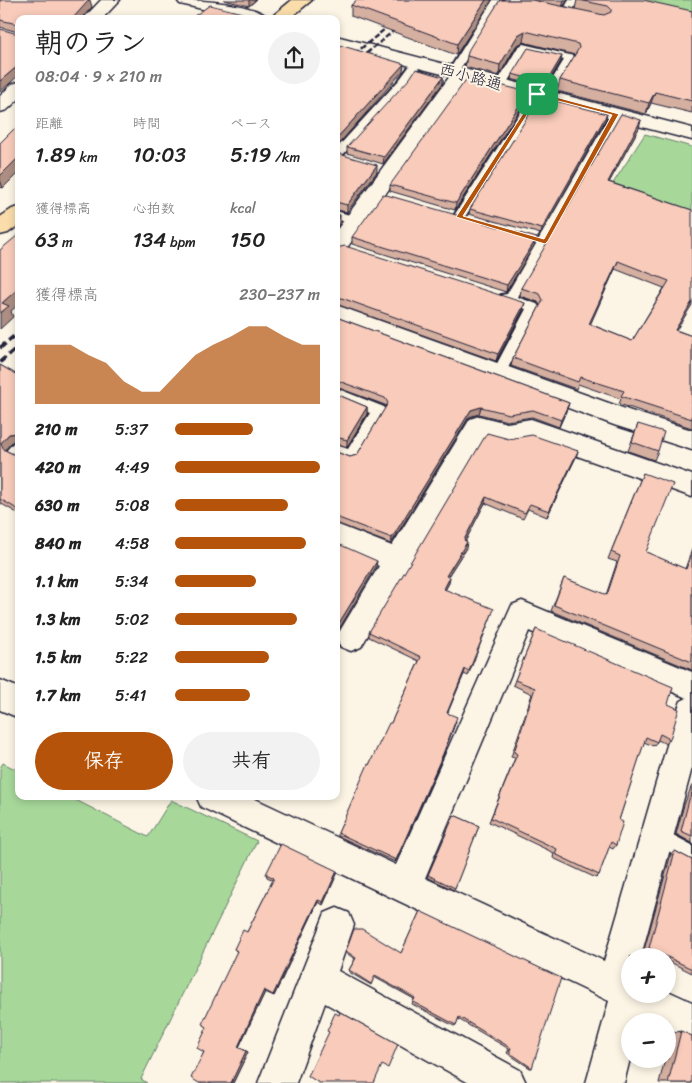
<!DOCTYPE html>
<html lang="ja">
<head>
<meta charset="utf-8">
<style>
  :root { --surface:#fff; --page:#f2f2f2; --text:#222; --muted:#767676; --accent:#b45309 }
  body { margin:0; font-family:Sriracha,"Klee One",sans-serif; background:var(--page); color:var(--text); height:100vh; display:flex; flex-direction:column; font-size:19px; white-space:nowrap }
  * { box-sizing:border-box; margin:0 }
  p { font-size:16px; color:var(--muted) }
  .icon { flex:none; width:28px; height:28px; fill:none; stroke:currentColor; stroke-width:2; stroke-linecap:round; stroke-linejoin:round }
  .map { position:relative; flex:1; overflow:hidden }
  .drawer { position:absolute; left:15px; top:15px; width:325px; height:785px; display:flex; flex-direction:column; background:var(--surface); border-radius:10px; box-shadow:0 2px 8px #0003 }
  .drawer>* { flex:none }
  .controls { position:absolute; left:621px; top:948px; display:grid; gap:10px }
  .controls a { display:grid; place-items:center; width:55px; height:55px; border-radius:50%; background:var(--surface); box-shadow:0 2px 8px #0003; font-size:25px }
  .pin { position:absolute; display:grid; place-items:center; width:42px; height:42px; color:#fff; margin:-21px; border-radius:10px; box-shadow:0 2px 8px #0006 }
  .round { display:grid; place-items:center; flex:none; width:52px; height:52px; border-radius:26px; background:var(--page) }
  .head { display:flex; align-items:center; justify-content:space-between; height:85px; padding:0 20px }
  h1 { font-size:28px; font-weight:600; line-height:38px }
  .stats { display:grid; grid-template-columns:repeat(3,1fr); gap:8px; height:85px; padding:5px 20px }
  .stats div { display:grid; align-content:center }
  .stats b { font-size:21px; font-weight:600 }
  .stats small { font-size:14px; font-weight:400 }
  .stats p { font-size:14px }
  .chart { height:140px; padding:10px 20px }
  .chart p { display:flex; justify-content:space-between }
  .chart svg { width:100%; height:90px; margin-top:5px; fill:var(--accent); opacity:.7 }
  .action { display:flex; gap:10px; margin-top:auto; padding:10px 20px }
  .action a { flex:1; height:58px; border-radius:30px; background:var(--accent); color:#fff; font-size:20px; font-weight:600; line-height:58px; text-align:center }
  .action a+a { background:var(--page); color:var(--text) }
  ul { padding:0 20px; list-style:none; font-size:16px }
  li { display:grid; grid-template-columns:80px 60px 1fr; align-items:center; height:38px }
  li i { height:12px; border-radius:6px; background:var(--accent) }
  .map>svg:first-child { display:block }
  .green { fill:#a7d89a; stroke:#647d6a }
  .lines { fill:none; stroke-linecap:round; stroke-linejoin:round }
  .service-casing { stroke:#22223b; stroke-width:4 }
  .minor-casing { stroke:#22223b; stroke-width:3 }
  .primary-casing { stroke:#22223b; stroke-width:3 }
  .service { fill:#fcf5e5; fill-rule:evenodd }
  .minor { fill:#fcf5e5; fill-rule:evenodd }
  .primary { fill:#faddab; fill-rule:evenodd }
  .rail-far1 { stroke:#22223b; stroke-width:2.5; stroke-dasharray:5.5 2.5; stroke-linecap:butt }
  .rail { stroke:#22223b; stroke-width:4; stroke-dasharray:7 4; stroke-linecap:butt }
  .wall { fill:#d5afa0; stroke:#22223b; fill-rule:evenodd }
  .shaded-wall { fill:#ae8e82; stroke:#22223b }
  .building { fill:#f8cbba; stroke:#22223b; fill-rule:evenodd }
  .route { fill:#b45309; stroke:#fff; fill-rule:evenodd }
  .labels { text-anchor:middle; stroke-width:4; stroke-linejoin:round; paint-order:stroke }
  .far-street-label { font-size:16px; fill:#22223b; stroke:#fcf5e5 }
</style>
</head>
<body>
<div class="map">
<svg width="692" height="1083" viewBox="0 0 692 1083">
  <rect width="100%" height="100%" fill="#fcf5e5"/>
  <filter id="ink" filterUnits="userSpaceOnUse"><feTurbulence type="fractalNoise" baseFrequency=".02" numOctaves="2"/><feDisplacementMap in="SourceGraphic" scale="10" xChannelSelector="R" yChannelSelector="G"/><feConvolveMatrix kernelMatrix="1 2 1 2 8 2 1 2 1" color-interpolation-filters="sRGB"/></filter>
  <g filter="url(#ink)">
    <!-- green -->
    <g class="green">
      <polygon points="622,0 692,0 692,21"/>
      <polygon points="645,134 692,147 692,210 610,188"/>
      <polygon points="3,763 19,771 19,796 68,796 148,837 171,800 257,841 141,1079 147,1083 0,1083 0,768"/>
    </g>
    <g class="lines">
      <defs>
        <g id="service">
          <polygon points="493,0 503,0 457,74 449,74 448,72"/>
          <polygon points="569,0 579,0 569,16 563,16 561,14"/>
          <polygon points="523,44 574,56 575,58 551,98 543,98 542,96 564,60 526,51 505,86 497,86 496,84 518,47"/>
          <polygon points="418,59 423,62 408,83 340,158 336,159 336,149 400,79 414,60"/>
          <polygon points="537,91 542,94 463,220 455,220 453,217 455,214 532,94"/>
          <polygon points="616,111 621,114 517,297 537,304 539,307 504,376 494,376 492,373 526,309 501,301 499,298 501,295 507,294 611,114"/>
          <polygon points="336,211 360,218 362,221 356,225 336,219"/>
          <polygon points="336,388 384,407 386,411 356,460 351,462 336,456 336,445 348,449 370,413 336,399"/>
          <polygon points="19,441 19,461 8,455 6,451 14,442"/>
          <polygon points="656,826 692,845 692,864 650,841 647,835 650,829"/>
        </g>
        <g id="minor">
          <polygon points="101,0 120,0 102,19 83,19"/>
          <path d="M 177,0 C 197,0 257,3 269,19 L 247,19 L 180,4 Z"/>
          <polygon points="336,36 692,128 692,140 466,81 344,252 336,254 336,231 450,76 336,47"/>
          <polygon points="19,82 19,99 7,110 0,112 0,96 12,84"/>
          <polygon points="336,305 631,411 692,430 692,450 614,425 336,322"/>
          <polygon points="479,416 507,423 531,419 692,475 692,497 530,439 507,443 485,437 361,647 351,651 341,647 336,638 341,629 379,566 336,547 336,524 392,546 470,419"/>
          <path d="M 522,601 L 692,672 L 692,768 L 641,956 L 630,956 L 630,994 L 668,994 L 668,991 L 692,1002 L 692,1039 L 668,1029 L 668,1021 L 652,1021 L 642,1016 L 640,1021 L 630,1021 L 630,1059 L 624,1083 L 586,1083 L 609,1001 L 201,807 L 196,796 L 249,796 L 396,865 L 512,605 ZM 529,631 L 687,698 L 681,701 L 677,711 L 604,961 L 425,878 Z"/>
          <polygon points="0,680 19,688 19,718 0,710"/>
          <polygon points="337,908 349,913 354,925 338,971 520,1070 526,1083 469,1083 325,1003 296,1083 258,1083 325,913"/>
        </g>
        <g id="primary">
          <polygon points="292,0 312,0 289,19 269,19"/>
          <polygon points="19,207 19,225 8,233 0,235 0,217 12,209"/>
        </g>
      </defs>
      <!-- service casing -->
      <use href="#service" class="service-casing"/>
      <!-- minor casing -->
      <use href="#minor" class="minor-casing"/>
      <!-- primary casing -->
      <use href="#primary" class="primary-casing"/>
      <!-- service -->
      <use href="#service" class="service"/>
      <!-- minor -->
      <use href="#minor" class="minor"/>
      <!-- primary -->
      <use href="#primary" class="primary"/>
      <!-- rail-far1 -->
      <g class="rail-far1">
        <polyline points="336,69 396,20"/>
        <polyline points="336,79 404,22"/>
      </g>
      <!-- rail -->
      <g class="rail">
        <polyline points="0,348 19,332"/>
        <polyline points="0,362 19,346"/>
      </g>
    </g>
    <!-- wall -->
    <g class="wall">
      <polygon points="0,0 92,7 19,19 19,75 18,32 0,27"/>
      <polygon points="224,0 256,0 249,6"/>
      <polygon points="357,0 492,0 456,55 351,16 351,5"/>
      <polygon points="500,0 568,0 563,6 575,9 577,0 692,11 692,113 651,103 646,114 557,91 560,80 575,55 523,42 516,46 499,76 465,67 467,56"/>
      <polygon points="561,61 545,88 511,79 512,74"/>
      <polygon points="443,77 443,83 383,164 347,153 347,147"/>
      <polygon points="527,99 455,210 390,191 390,185"/>
      <polygon points="606,119 541,234 469,214 470,209"/>
      <path d="M 641,120 L 639,128 L 609,182 L 692,210 L 676,330 L 692,336 L 692,428 L 619,404 L 621,399 L 578,384 L 576,389 L 511,366 L 513,358 L 540,306 L 538,302 L 520,296 L 521,288 ZM 615,269 L 664,288 L 632,341 L 590,324 Z"/>
      <polygon points="19,128 19,172 3,188 0,187 0,143"/>
      <polygon points="336,153 377,172 347,212 336,210"/>
      <polygon points="352,237 537,238 535,244 506,292 352,244"/>
      <polygon points="336,248 523,310 496,361 336,304"/>
      <polygon points="336,317 569,403 567,409 559,427 532,417 507,421 479,414 469,417 391,544 336,523 336,452 350,457 357,455 386,407 385,405 336,387"/>
      <path d="M 0,365 L 19,376 L 19,514 L 0,503 ZM 17,440 L 17,456 L 5,450 L 13,441 Z"/>
      <polygon points="336,394 367,407 367,414 347,447 336,443"/>
      <polygon points="638,424 658,451 654,460 628,451"/>
      <polygon points="509,439 578,451 576,457 547,517 528,509 523,519 485,503 465,541 466,548 448,576 449,583 445,590 492,614 468,676 464,674 447,713 456,721 442,758 395,862 338,836 338,833 369,765 391,723 419,661 369,637 369,632"/>
      <polygon points="643,473 646,552 685,569 692,549 692,670 551,611 564,578 606,595 617,562 608,559"/>
      <polygon points="536,629 668,704 670,739 666,744 658,740 657,742 653,746 644,742 619,820 616,845 613,849 609,847 599,875 596,878 553,858 554,853 489,822 515,758 511,757 532,694 513,685"/>
      <polygon points="692,785 692,843 676,834 684,805"/>
      <polygon points="454,815 479,826 454,890 427,877"/>
      <polygon points="675,851 692,860 692,973 668,961 668,956 657,956 644,950 671,854"/>
      <polygon points="266,874 337,874 323,905 318,902 274,996 265,992 239,1047 248,1052 233,1083 199,1083 207,1027 237,952 234,949 247,932 273,880 267,877"/>
      <polygon points="420,911 532,1068 530,1068 507,1053 509,1049 458,1019 456,1025 454,1026 412,1004 414,999 374,977 371,985 349,972 349,970 355,959 346,953 346,951 401,953"/>
      <polygon points="681,1031 692,1083 659,1083 665,1059 668,1059 668,1049 672,1033"/>
    </g>
    <!-- shaded-wall -->
    <g class="shaded-wall">
      <polygon points="83,0 90,0 92,7 81,19 74,19 74,17"/>
      <polygon points="249,0 256,0 249,6"/>
      <polygon points="486,0 492,0 456,55 457,44"/>
      <polygon points="564,0 568,0 562,8"/>
      <polygon points="242,13 242,19 234,19"/>
      <polygon points="525,31 523,42 516,46 499,76 500,65 518,35"/>
      <polygon points="562,56 561,61 545,88 546,83"/>
      <polygon points="404,64 403,71 336,147 336,139"/>
      <polygon points="19,65 19,75 0,92 0,81"/>
      <polygon points="443,77 443,83 383,164 384,157"/>
      <polygon points="528,92 527,99 455,210 456,203"/>
      <polygon points="655,92 651,103 646,114 649,103"/>
      <polygon points="607,114 606,119 541,234 542,229"/>
      <polygon points="641,120 639,128 605,190 608,182"/>
      <polygon points="19,157 19,172 3,188 0,180 0,176"/>
      <polygon points="377,165 377,172 347,212 347,205"/>
      <polygon points="340,215 340,222 336,228 336,220"/>
      <polygon points="537,238 535,244 506,292 507,285"/>
      <polygon points="618,261 615,269 587,332 589,324"/>
      <polygon points="19,288 19,304 11,311 13,317 0,329 0,313 2,303"/>
      <polygon points="692,302 692,305 672,337 675,330"/>
      <polygon points="525,303 523,310 496,361 498,354"/>
      <polygon points="569,403 567,409 559,427 561,420"/>
      <polygon points="367,407 367,414 347,447 347,440"/>
      <polygon points="481,407 479,414 469,417 391,544 392,538 471,410"/>
      <polygon points="17,433 19,440 13,441 5,450 3,449 1,443 9,434"/>
      <polygon points="578,451 576,457 547,517 549,511"/>
      <polygon points="486,497 485,503 463,546 464,540"/>
      <polygon points="467,542 466,548 445,581 446,576"/>
      <polygon points="377,561 376,567 336,634 336,628"/>
      <polygon points="450,577 449,583 443,594 444,589"/>
      <polygon points="339,642 339,647 336,652 336,646"/>
      <polygon points="465,669 464,674 446,717 447,713"/>
      <polygon points="456,721 442,758 395,862 396,860"/>
      <polygon points="337,871 337,874 323,905 323,902"/>
      <polygon points="318,900 318,902 274,996 273,995"/>
      <polygon points="264,990 265,992 239,1047 238,1047"/>
      <polygon points="246,1051 248,1052 233,1083 231,1083"/>
    </g>
    <!-- building -->
    <g class="building">
      <polygon points="0,0 89,0 74,17 77,19 19,19 19,65 0,81 0,29 18,34 17,24 0,20"/>
      <polygon points="357,0 486,0 457,44 351,5"/>
      <polygon points="500,0 532,0 604,15 611,12 611,9 608,6 579,0 643,0 692,11 692,101 655,92 649,103 560,80 579,48 578,44 525,31 518,35 500,65 467,56 469,49"/>
      <polygon points="210,5 242,13 234,19 190,19"/>
      <polygon points="336,44 404,64 336,139"/>
      <polygon points="528,48 562,56 546,83 512,74"/>
      <polygon points="416,69 443,77 384,157 347,147 410,78"/>
      <polygon points="468,77 528,92 456,203 390,185"/>
      <polygon points="540,97 607,114 542,229 470,209"/>
      <path d="M 621,114 L 641,120 L 608,182 L 692,210 L 692,302 L 675,330 L 692,336 L 692,419 L 621,396 L 624,391 L 580,377 L 578,382 L 513,358 L 543,300 L 540,294 L 521,288 ZM 618,261 L 669,281 L 632,341 L 589,324 Z"/>
      <polygon points="15,128 18,129 19,128 19,157 0,176 0,143"/>
      <polygon points="336,153 377,165 347,205 336,202"/>
      <polygon points="383,194 537,238 507,285 352,237"/>
      <polygon points="336,213 340,215 336,220"/>
      <polygon points="18,235 19,235 19,288 2,303 9,306 0,313 0,250"/>
      <polygon points="345,246 525,303 498,354 336,296 336,248"/>
      <polygon points="336,317 569,403 561,420 533,410 509,414 481,407 471,410 392,538 336,517 336,452 350,457 357,455 388,403 385,398 336,380"/>
      <path d="M 0,365 L 19,376 L 19,510 L 0,499 ZM 17,433 L 17,456 L 3,449 L 1,443 L 9,434 Z"/>
      <polygon points="336,394 367,407 347,440 336,437"/>
      <polygon points="638,424 664,432 658,451 632,442"/>
      <polygon points="487,433 509,439 532,435 578,451 549,511 530,504 525,513 486,497 464,540 467,542 446,576 450,577 444,589 494,609 469,671 465,669 447,713 457,717 443,754 396,860 338,833 368,764 369,765 389,723 391,723 421,657 369,632"/>
      <polygon points="643,473 673,484 646,552 686,569 692,553 692,662 554,605 564,578 607,595 620,556 611,552"/>
      <polygon points="336,543 377,561 336,628"/>
      <polygon points="536,629 673,687 668,704 679,709 670,739 660,734 657,742 646,737 619,820 623,822 616,845 611,842 599,875 555,854 557,849 491,818 517,754 514,752 535,688 515,680"/>
      <polygon points="336,636 339,642 336,646"/>
      <polygon points="692,793 692,836 681,831 689,800"/>
      <polygon points="454,815 479,826 455,888 428,875"/>
      <polygon points="281,844 337,871 323,902 318,900 273,995 264,990 238,1047 246,1051 231,1083 199,1083 191,1078 204,1052 197,1048 207,1027 202,1024 237,951 234,949 243,930 247,932 274,878 266,874"/>
      <polygon points="675,851 692,860 692,969 649,948"/>
      <polygon points="420,911 561,978 532,1068 509,1052 511,1048 459,1017 456,1025 413,1002 415,998 375,976 371,984 349,970 356,958 346,951 354,929 362,929 401,953"/>
      <polygon points="340,1012 398,1044 388,1068 382,1065 374,1083 319,1083 308,1076 329,1032 327,1031 335,1013 339,1015"/>
      <polygon points="681,1031 692,1036 692,1083 668,1083"/>
    </g>
  </g>
  <!-- route -->
  <path class="route" d="M 537,92 L 619,114 L 548,241 L 545,244 L 456,217 ZM 539,96 L 612,115 L 544,239 L 463,216 Z"/>
  <g class="labels">
    <!-- far-street labels -->
    <g class="far-street-label">
      <text transform="translate(471 76) rotate(15)" y="6">西小路通</text>
    </g>
  </g>
</svg>
<div class="controls">
<a>+</a>
<a>−</a>
</div>
<div class="pin" style="left:537px;top:94px;background:#1e9e55"><svg class="icon" aria-label="arrive" viewBox="0 0 24 24"><path d="M6 21V4h12l-3 4 3 4H6"/></svg></div>
<section class="drawer">
<div class="head"><div><h1>朝のラン</h1><p>08:04 · 9 × 210 m</p></div><a class="round"><svg class="icon" aria-label="share" viewBox="0 0 24 24"><path d="M12 15V3M7 8l5-5 5 5M5 13v7h14v-7"/></svg></a></div>
<div class="stats">
<div><p>距離</p><b>1.89<small> km</small></b></div>
<div><p>時間</p><b>10:03</b></div>
<div><p>ペース</p><b>5:19<small> /km</small></b></div>
</div>
<div class="stats">
<div><p>獲得標高</p><b>63<small> m</small></b></div>
<div><p>心拍数</p><b>134<small> bpm</small></b></div>
<div><p>kcal</p><b>150</b></div>
</div>
<div class="chart"><p><span>獲得標高</span>230–237 m</p>
<svg viewBox="0 0 160 44" preserveAspectRatio="none"><path d="M0 44V15L10 15L20 15L30 20L40 24L50 33L60 38L70 38L80 29L90 20L100 15L110 11L120 6L130 6L140 11L150 15L160 15V44z"/></svg>
</div>
<ul>
<li><b>210 m</b>5:37<i style="width:54%"></i></li>
<li><b>420 m</b>4:49<i style="width:100%"></i></li>
<li><b>630 m</b>5:08<i style="width:78%"></i></li>
<li><b>840 m</b>4:58<i style="width:90%"></i></li>
<li><b>1.1 km</b>5:34<i style="width:56%"></i></li>
<li><b>1.3 km</b>5:02<i style="width:84%"></i></li>
<li><b>1.5 km</b>5:22<i style="width:65%"></i></li>
<li><b>1.7 km</b>5:41<i style="width:52%"></i></li>
</ul>
<div class="action"><a>保存</a><a>共有</a></div>
</section>
</div>
</body>
</html>
